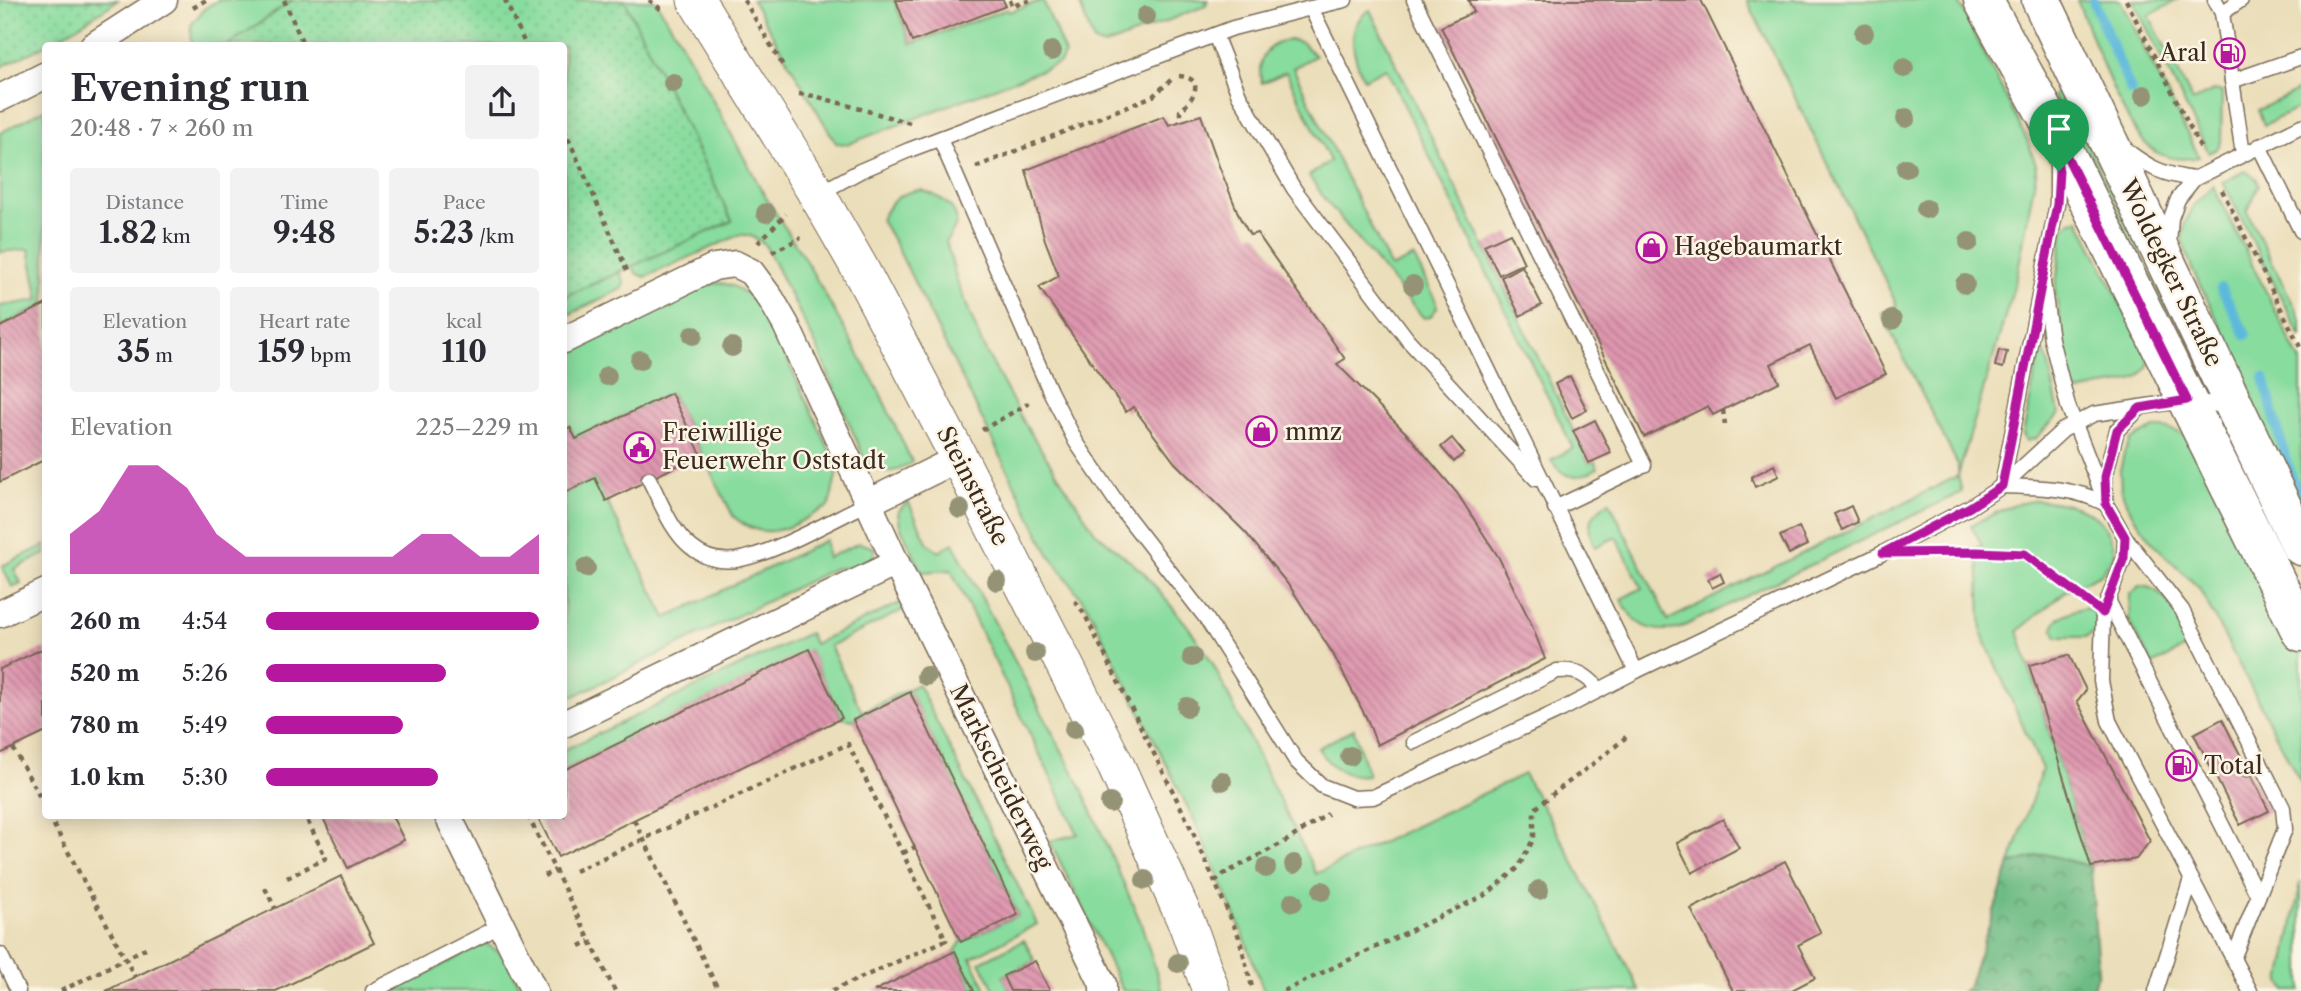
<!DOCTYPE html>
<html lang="en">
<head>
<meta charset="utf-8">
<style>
  :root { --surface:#fff; --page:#f2f2f3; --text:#2b2b33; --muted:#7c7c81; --accent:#b5179e }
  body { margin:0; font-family:"Libre Caslon Text",serif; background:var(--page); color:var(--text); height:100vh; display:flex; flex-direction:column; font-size:26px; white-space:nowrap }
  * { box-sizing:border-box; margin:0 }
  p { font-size:23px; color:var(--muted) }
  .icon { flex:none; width:38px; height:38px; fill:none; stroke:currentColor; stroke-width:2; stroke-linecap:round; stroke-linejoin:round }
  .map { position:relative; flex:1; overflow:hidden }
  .side { position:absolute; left:42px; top:42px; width:525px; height:777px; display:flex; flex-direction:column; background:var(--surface); border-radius:7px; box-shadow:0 4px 18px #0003 }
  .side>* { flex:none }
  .pin { position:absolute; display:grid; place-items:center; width:60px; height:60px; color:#fff; margin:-72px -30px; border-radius:50% 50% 50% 0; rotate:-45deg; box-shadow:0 0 7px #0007 }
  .pin .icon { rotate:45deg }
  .round { display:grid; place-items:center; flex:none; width:74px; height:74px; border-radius:7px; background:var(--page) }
  .overview { display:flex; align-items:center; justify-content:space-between; height:119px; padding:0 28px }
  h1 { font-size:38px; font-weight:700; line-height:52px }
  .metrics { display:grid; grid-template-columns:repeat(3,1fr); gap:10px; height:119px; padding:7px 28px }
  .metrics div { display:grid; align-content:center; border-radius:7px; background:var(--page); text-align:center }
  .metrics b { font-size:30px; font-weight:700 }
  .metrics small { font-size:19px; font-weight:400 }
  .metrics p { font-size:19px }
  .chart { height:196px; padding:14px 28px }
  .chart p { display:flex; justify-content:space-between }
  .chart svg { width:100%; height:126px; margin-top:7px; fill:var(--accent); opacity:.7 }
  ul { padding:0 28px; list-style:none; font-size:23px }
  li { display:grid; grid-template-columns:112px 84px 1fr; align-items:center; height:52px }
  li i { height:18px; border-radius:9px; background:var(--accent) }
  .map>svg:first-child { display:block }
  .green { fill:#88dc9e; stroke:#62835e; stroke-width:2 }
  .forest { fill:url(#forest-crowns); stroke:#547352; stroke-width:2 }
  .garden { fill:url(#garden-dots); stroke:#62835e; stroke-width:2 }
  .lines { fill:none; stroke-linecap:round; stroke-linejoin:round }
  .stream { stroke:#5db9db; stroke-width:10 }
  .building { fill:url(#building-back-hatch) }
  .lane-casing { stroke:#796955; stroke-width:17 }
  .street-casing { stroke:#796955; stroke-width:29 }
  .secondary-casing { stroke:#796955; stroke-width:39 }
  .primary-casing { stroke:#796955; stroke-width:41 }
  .path { stroke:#796955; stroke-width:4.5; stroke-dasharray:5 5; stroke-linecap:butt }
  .lane { stroke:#fff; stroke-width:14 }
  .street { stroke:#fff; stroke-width:26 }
  .secondary { stroke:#fff; stroke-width:37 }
  .primary { stroke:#fff; stroke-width:38 }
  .tree { fill:#959376 }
  .route-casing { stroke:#fff; stroke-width:14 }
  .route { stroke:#b5179e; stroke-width:9 }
  .labels { text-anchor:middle; stroke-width:5; stroke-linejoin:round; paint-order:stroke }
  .poi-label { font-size:24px; fill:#3b2a1e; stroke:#fcf5e5; text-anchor:start }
  .street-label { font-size:24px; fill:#3b2a1e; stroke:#fcf5e5 }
</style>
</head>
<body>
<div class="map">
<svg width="2301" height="991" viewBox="0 0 2301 991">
  <defs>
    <pattern id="forest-crowns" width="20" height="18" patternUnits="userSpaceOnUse" patternTransform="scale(1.75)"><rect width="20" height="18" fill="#6ebc85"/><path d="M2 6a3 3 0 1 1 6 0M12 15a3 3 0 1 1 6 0" fill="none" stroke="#5c996c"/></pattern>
    <pattern id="garden-dots" width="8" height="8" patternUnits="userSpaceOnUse" patternTransform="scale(1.75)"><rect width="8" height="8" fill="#88dc9e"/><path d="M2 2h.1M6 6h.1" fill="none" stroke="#76bd88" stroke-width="1.8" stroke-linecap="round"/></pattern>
    <pattern id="building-back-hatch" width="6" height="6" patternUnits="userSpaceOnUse" patternTransform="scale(1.75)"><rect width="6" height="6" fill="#de96af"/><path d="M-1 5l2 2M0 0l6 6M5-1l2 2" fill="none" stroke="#b57b8e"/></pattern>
  </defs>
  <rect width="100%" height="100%" fill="#fcf5e5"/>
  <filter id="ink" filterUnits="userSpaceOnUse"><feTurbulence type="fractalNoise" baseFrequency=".0143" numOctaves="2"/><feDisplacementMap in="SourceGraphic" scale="14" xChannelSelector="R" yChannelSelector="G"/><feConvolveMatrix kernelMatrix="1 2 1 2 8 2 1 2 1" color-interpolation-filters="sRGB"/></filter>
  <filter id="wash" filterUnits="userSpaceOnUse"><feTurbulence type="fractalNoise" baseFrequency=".00686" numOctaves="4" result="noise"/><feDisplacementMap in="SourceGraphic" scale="28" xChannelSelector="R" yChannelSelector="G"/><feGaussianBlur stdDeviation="1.57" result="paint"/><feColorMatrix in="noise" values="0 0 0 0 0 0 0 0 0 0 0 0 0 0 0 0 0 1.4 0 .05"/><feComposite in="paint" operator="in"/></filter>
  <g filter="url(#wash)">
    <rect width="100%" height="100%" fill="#ebdeba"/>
    <!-- green -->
    <g class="green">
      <polygon points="218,0 293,0 228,45 192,45 191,25 204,9"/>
      <path d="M 621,0 L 655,0 L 677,35 L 765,196 L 809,266 L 879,391 L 912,462 C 892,475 886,474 866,463 L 816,345 L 765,245 C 756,238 750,234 739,235 L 645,277 L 637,274 L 632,266 L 732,221 L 626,4 Z"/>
      <polygon points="752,0 894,0 911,44 1007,9 1009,12 1043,0 1065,54 1060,63 848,144 836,143"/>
      <polygon points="1078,0 1208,0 1205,6 1104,46 1094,42"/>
      <path d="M 1747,0 L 1958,0 L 2027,140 L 2037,167 L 2017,276 L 1958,476 L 1962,492 L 1678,629 C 1648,633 1634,626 1621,599 L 1642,588 L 1616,537 L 1595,547 C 1584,526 1590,515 1609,501 L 1668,620 L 1958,476 L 1958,465 L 1881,313 L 1897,305 Z"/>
      <path d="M 2077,0 L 2120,0 L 2199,157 C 2184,160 2170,160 2156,152 C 2125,136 2092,35 2077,0 Z"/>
      <polygon points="2133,0 2177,0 2149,16 2193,101 2215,90 2222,92 2221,142 2217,149 2209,153"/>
      <path d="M 1370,10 L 1589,463 L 1594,461 L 1598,468 C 1577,480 1565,481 1551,460 L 1573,448 L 1386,68 L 1364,79 C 1353,57 1344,25 1370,10 Z"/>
      <path d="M 1293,40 L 1303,43 L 1315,56 L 1293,68 L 1391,268 L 1414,257 L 1436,301 L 1437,308 L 1430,317 L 1424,318 L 1419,313 L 1327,202 L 1309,176 L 1330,161 L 1286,72 L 1262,83 C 1255,58 1268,41 1293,40 Z"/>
      <polygon points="2301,89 2301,107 2264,125 2258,110"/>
      <polygon points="2056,92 2061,92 2194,360 2186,364 2053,96"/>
      <polygon points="45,109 45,304 0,327 0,306 39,300 29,249 0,252 0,133"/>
      <polygon points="2245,171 2256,178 2259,185 2247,212 2301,320 2301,337 2223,182"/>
      <polygon points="2213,186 2301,362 2301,528 2271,464 2251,393 2241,367 2192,269 2182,239 2185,223 2194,205"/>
      <path d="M 921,190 C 935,194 963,208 955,227 C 953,232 949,237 946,241 L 957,281 L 983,346 L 1026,426 L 1095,532 L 1144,573 L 1187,625 L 1211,660 L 1316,874 L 1524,774 L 1565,846 L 1640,991 L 1264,991 L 1243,934 L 1197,826 L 1089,609 L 1049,554 L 897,247 L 881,220 C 890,201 900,192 921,190 Z"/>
      <path d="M 2079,220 L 2150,361 C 2136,393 2108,379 2081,392 L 2074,390 L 2069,380 L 2055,290 L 2064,228 L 2071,221 Z"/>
      <polygon points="620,272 624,281 623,288 564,317 564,297"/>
      <path d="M 721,283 L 733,286 L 747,294 L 760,308 L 774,332 L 838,468 L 829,506 C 795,524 767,547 733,516 L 671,393 L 576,439 L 570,427 L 564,430 L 564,354 L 709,284 Z"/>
      <polygon points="2040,351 2044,352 2048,361 2059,414 2036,438 2026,441 2023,434"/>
      <path d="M 2154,428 C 2173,427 2184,434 2199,446 L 2301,653 L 2301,783 L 2199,588 L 2155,545 L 2132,514 L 2121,491 L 2120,471 L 2124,453 L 2131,440 Z"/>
      <path d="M 595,478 L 666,618 L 826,540 L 827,558 L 859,543 L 875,548 C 873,571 853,569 835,568 L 564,701 L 564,493 Z"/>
      <path d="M 2037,500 C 2074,503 2110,512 2115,554 L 2101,574 L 2066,591 L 2018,631 L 2091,867 L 2045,854 L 2010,864 L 2042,769 L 1982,634 L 1978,558 L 1958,557 L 1982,545 L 1971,525 L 2012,505 Z"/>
      <polygon points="908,501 927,542 939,552 953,543 1083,791 1141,923 1162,991 1123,991 1050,841 1078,834 951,570 922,572 900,526 898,512"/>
      <polygon points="45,545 45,554 14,569 21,583 12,587 2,566"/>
      <path d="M 2139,586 C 2166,584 2182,625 2193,644 L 2152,665 L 2129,620 L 2130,594 Z"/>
      <polygon points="902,602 903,610 830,646 862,712 918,684 1037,924 971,958 987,991 974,991 955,951 961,942 1018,915 910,693 853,720 842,718 809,650 564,770 564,750 809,633 814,644"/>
      <path d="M 2087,607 L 2098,617 L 2097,632 L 2086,637 L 2057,637 L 2053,628 C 2057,614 2075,610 2087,607 Z"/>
      <path d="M 1354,729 L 1354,730 L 1368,775 C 1345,778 1330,767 1318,748 Z"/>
      <polygon points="2301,881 2301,991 2286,991 2281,982"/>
      <polygon points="1024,940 1035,961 1003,976 1010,991 995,991 980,962"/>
      <polygon points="485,943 505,956 522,991 392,991"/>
    </g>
    <!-- forest -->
    <polygon class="forest" points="2045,854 2091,867 2098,971 2092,991 1962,991 1968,987 2010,864"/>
    <!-- garden -->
    <g class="garden">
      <path d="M 0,0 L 118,0 C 80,26 42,49 0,67 Z"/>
      <polygon points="293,0 621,0 626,3 732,221 564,297 564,46 228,45"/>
    </g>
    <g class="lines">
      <!-- stream -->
      <g class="stream">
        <polyline points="2093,0 2131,91"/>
        <polyline points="2221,288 2246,335"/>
        <polyline points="2264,378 2287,464 2301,500"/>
      </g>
    </g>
    <g id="blocks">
      <!-- building -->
      <g class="building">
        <polygon points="896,0 1003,0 1006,6 912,42"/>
        <polygon points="1468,0 1701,0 1886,374 1836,398 1810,345 1771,364 1779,382 1713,415 1708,406 1644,437 1441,27 1474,12"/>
        <polygon points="1201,115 1219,166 1240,218 1250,235 1257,233 1345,359 1337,364 1410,437 1457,493 1499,558 1530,621 1545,659 1377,745 1367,719 1333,654 1291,588 1246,533 1175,463 1133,407 1126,412 1039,287 1059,276 1045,240 1026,170 1164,116 1169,125"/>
        <polygon points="1510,233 1524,263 1499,275 1484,245"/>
        <polygon points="1522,266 1542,305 1520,316 1501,277"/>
        <polygon points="46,304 46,459 0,482 0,327"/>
        <polygon points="1999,350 2007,352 2003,368 1995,366"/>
        <polygon points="1570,376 1587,410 1572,418 1555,384"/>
        <polygon points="671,393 701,454 606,501 595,478 564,493 564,430 570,427 576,439"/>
        <polygon points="1595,420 1611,453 1589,463 1573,431"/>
        <polygon points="1452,438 1464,453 1454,462 1441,447"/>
        <polygon points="1774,465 1779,476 1755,487 1751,477"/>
        <polygon points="1851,506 1858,522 1842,530 1834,514"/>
        <polygon points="1799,527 1807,545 1789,554 1780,536"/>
        <polygon points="1720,573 1724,582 1712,588 1708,579"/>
        <polygon points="46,647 46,732 0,754 0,669"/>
        <polygon points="809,649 842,718 558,857 537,816 564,816 564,770"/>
        <polygon points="2069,655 2086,690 2077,701 2150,841 2136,859 2091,867 2029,665"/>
        <polygon points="910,692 1018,915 961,942 853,720"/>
        <polygon points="2222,719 2269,811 2240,825 2194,734"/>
        <polygon points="322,816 392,816 404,840 348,868"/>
        <polygon points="1723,819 1739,848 1692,873 1677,843"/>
        <polygon points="1785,861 1821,933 1798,945 1815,978 1790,991 1733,991 1691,909"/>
        <polygon points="341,876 374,943 276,991 106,991"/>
        <polygon points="955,951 974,991 874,991"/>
        <polygon points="1035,961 1050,991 1010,991 1003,976"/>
      </g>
    </g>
  </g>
  <g filter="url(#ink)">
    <use href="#blocks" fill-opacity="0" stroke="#796955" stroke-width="2"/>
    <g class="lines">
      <defs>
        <g id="lane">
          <polyline points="1414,0 1644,465"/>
          <polyline points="2215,0 2222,13 2243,154"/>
          <polyline points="1311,8 1345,0"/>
          <polyline points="2222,13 2241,0"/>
          <polyline points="1215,35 1239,95 1294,189 1408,340 1536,479"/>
          <polyline points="2232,81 2301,57"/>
          <polyline points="2259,146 2301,231"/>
          <path d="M 2126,150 C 2149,168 2164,175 2194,179"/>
          <polyline points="818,194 860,171 909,150 1233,28 1311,8 1636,671 1561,710 1373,797 1353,798 1322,786 1296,761 1206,618 1122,510 1076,442 1050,391 940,139"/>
          <polyline points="2169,244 2171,218 2178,199 2194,179 2301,126"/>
          <polyline points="2043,282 2051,339 2068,406 2106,504 2125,537 2182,610 2283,808 2285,829 2233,959"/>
          <path d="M 649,479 C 661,502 671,531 691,547 C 704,558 720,562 736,560 C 774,554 832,520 868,503"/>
          <polyline points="2002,486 2057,204 2057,164"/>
          <path d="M 2002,486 C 2038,487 2073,487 2106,504 L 2105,477 L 2117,430 L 2140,408"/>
          <polyline points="1555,508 1638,468"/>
          <polyline points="2125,537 2124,558 2103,613 2101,681 2109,721 2250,991"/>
          <polyline points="2108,600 2258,896"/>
          <polyline points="1636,671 1883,553 1970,507 2002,486 2063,430 2094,414 2187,400 2231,407"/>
          <path d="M 1414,742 L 1557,671 C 1578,669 1586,675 1600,690"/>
          <polyline points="2247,769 2260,762"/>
          <polyline points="0,954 18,991"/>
          <polyline points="373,991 502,925"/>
          <polyline points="2156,991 2191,879"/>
        </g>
        <g id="street">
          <polyline points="93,46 164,0"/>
          <polyline points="0,98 46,75"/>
          <polyline points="564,340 714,267 735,264 751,272 771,299 786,325 896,563 1103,984 1103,991"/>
          <polyline points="868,503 959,458"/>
          <polyline points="0,614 46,592"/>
          <polyline points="564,724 896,563"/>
          <polyline points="448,816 534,991"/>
        </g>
        <polyline id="secondary" points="696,0 817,194 859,267 959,458 1116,766 1188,926 1211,991"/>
        <g id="primary">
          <polyline points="1983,0 2049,120 2301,632"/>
          <polyline points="2041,0 2301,546"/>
        </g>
      </defs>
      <!-- lane casing -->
      <use href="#lane" class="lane-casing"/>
      <!-- street casing -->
      <use href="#street" class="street-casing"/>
      <!-- secondary casing -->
      <use href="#secondary" class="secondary-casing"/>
      <!-- primary casing -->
      <use href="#primary" class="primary-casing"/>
      <!-- path -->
      <g class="path">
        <polyline points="284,0 304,46"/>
        <polyline points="505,0 526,46"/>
        <polyline points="649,0 662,10"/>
        <polyline points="744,0 785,69"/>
        <polyline points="1010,0 1012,6 1031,0"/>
        <polyline points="2126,0 2202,151"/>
        <polyline points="193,8 206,0"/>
        <path d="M 1179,76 C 1207,78 1193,100 1180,111 L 1180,122"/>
        <polyline points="799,94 815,96 910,123"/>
        <polyline points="564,129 629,275"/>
        <polyline points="976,167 1153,96 1171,80"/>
        <polyline points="2222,190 2301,349"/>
        <polyline points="758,243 786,214"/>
        <polyline points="772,252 801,238"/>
        <polyline points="1723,410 1725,425"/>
        <polyline points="982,430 1029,403"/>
        <polyline points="1940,552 2026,554 2084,599"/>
        <polyline points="1075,601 1085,615 1192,830 1239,937 1253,991"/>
        <polyline points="13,748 46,808"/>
        <polyline points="49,816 135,977"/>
        <polyline points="528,816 615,991"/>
        <polyline points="634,820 719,991"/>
        <polyline points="903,853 915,847"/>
        <polyline points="575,871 848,744 946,940 831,991"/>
        <polyline points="544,876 555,870"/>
        <polyline points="287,878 326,858 305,816"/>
        <polyline points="1215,882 1224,874 1286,841 1328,814"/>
        <polyline points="265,888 275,908"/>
        <polyline points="580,946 590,941"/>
        <polyline points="61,991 146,948"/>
        <path d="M 1284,991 L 1487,894 L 1518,868 L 1534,838 L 1534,810 C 1563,784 1597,763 1626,737"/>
      </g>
      <!-- lane -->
      <use href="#lane" class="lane"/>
      <!-- street -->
      <use href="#street" class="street"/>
      <!-- secondary -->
      <use href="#secondary" class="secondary"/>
      <!-- primary -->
      <use href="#primary" class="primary"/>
    </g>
    <!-- trees -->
    <g class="tree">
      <circle cx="1146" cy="16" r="10"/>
      <circle cx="1864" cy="33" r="10"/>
      <circle cx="1052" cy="51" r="10"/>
      <circle cx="1904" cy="68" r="10"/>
      <circle cx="673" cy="83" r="10"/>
      <circle cx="2144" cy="95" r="10"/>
      <circle cx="1906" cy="118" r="10"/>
      <circle cx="1906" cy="168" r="10"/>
      <circle cx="1926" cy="209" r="10"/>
      <circle cx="766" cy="213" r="10"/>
      <circle cx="1969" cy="242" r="10"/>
      <circle cx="1965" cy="284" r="10"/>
      <circle cx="1413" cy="285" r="10"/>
      <circle cx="1892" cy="320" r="10"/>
      <circle cx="693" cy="335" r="10"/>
      <circle cx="732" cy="347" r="10"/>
      <circle cx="640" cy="360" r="10"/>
      <circle cx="607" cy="376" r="10"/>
      <circle cx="960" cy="509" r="10"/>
      <circle cx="586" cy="568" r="10"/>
      <circle cx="997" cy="581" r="10"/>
      <circle cx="1035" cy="653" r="10"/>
      <circle cx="1192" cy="657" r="10"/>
      <circle cx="926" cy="676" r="10"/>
      <circle cx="1187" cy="707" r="10"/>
      <circle cx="1074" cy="729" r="10"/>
      <circle cx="1350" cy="756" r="10"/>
      <circle cx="1222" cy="781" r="10"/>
      <circle cx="1110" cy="803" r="10"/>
      <circle cx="1294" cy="864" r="10"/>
      <circle cx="1266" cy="868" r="10"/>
      <circle cx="1145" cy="880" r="10"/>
      <circle cx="1539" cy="890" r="10"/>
      <circle cx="1322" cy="891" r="10"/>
      <circle cx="1293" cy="902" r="10"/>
      <circle cx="1178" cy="963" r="10"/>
    </g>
  </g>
  <g class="lines" filter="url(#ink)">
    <defs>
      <polygon id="route" points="2049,120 2187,400 2140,408 2117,430 2105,477 2106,504 2125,537 2124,558 2103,613 2025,554 1977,552 1883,553 1970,507 2002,486 2057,204 2059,171"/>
    </defs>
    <!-- route casing -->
    <use href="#route" class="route-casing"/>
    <!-- route -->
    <use href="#route" class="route"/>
  </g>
  <!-- icons -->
  <defs>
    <symbol id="fuel-ring" viewBox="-11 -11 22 22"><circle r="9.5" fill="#fcf5e5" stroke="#b5179e" stroke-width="1.5"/><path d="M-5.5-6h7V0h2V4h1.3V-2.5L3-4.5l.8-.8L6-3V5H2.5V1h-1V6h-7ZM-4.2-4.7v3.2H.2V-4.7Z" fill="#b5179e"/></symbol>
    <symbol id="shop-ring" viewBox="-11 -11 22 22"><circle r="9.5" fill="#fcf5e5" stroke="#b5179e" stroke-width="1.5"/><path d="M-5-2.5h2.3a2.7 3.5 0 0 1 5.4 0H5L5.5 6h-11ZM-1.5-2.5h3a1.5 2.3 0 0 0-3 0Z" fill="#b5179e"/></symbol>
    <symbol id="civic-ring" viewBox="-11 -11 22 22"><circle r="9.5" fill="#fcf5e5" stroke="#b5179e" stroke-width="1.5"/><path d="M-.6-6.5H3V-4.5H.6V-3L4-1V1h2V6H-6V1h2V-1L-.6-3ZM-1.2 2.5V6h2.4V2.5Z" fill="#b5179e"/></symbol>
  </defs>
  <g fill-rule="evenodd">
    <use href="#fuel-ring" x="2212" y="36" width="35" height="35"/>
    <use href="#shop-ring" x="1634" y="230" width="35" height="35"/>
    <use href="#shop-ring" x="1244" y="414" width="35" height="35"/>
    <use href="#civic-ring" x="622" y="430" width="35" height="35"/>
    <use href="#fuel-ring" x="2164" y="748" width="35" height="35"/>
  </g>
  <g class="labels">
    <!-- poi labels -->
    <g class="poi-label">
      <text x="2207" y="61" text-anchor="end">Aral</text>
      <text x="1674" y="255">Hagebaumarkt</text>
      <text x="1285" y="440">mmz</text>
      <text x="662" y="441">Freiwillige<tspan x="662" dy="28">Feuerwehr Oststadt</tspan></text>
      <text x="2204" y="774">Total</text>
    </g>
    <!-- street labels -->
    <g class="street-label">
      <text transform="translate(2171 273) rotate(64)" y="8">Woldegker Straße</text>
      <text transform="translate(973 486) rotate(63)" y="8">Steinstraße</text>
      <text transform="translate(1001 777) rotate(64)" y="8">Markscheiderweg</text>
    </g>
  </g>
</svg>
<div class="pin" style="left:2059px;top:171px;background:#1e9e55"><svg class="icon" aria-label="arrive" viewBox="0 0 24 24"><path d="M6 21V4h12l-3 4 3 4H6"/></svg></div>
<section class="side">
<div class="overview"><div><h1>Evening run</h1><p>20:48 · 7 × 260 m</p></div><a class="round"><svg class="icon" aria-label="share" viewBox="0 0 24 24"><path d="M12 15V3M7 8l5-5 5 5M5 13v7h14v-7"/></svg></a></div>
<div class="metrics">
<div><p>Distance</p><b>1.82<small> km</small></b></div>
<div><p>Time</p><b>9:48</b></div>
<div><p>Pace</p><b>5:23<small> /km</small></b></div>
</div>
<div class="metrics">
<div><p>Elevation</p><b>35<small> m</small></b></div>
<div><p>Heart rate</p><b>159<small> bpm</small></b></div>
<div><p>kcal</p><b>110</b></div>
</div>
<div class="chart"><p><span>Elevation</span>225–229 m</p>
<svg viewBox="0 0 160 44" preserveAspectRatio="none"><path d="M0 44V30L10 22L20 6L30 6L40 14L50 30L60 38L70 38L80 38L90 38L100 38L110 38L120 30L130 30L140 38L150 38L160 30V44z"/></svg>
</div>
<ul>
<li><b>260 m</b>4:54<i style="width:100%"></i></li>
<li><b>520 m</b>5:26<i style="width:66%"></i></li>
<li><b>780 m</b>5:49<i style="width:50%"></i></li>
<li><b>1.0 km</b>5:30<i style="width:63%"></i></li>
</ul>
</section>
</div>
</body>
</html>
